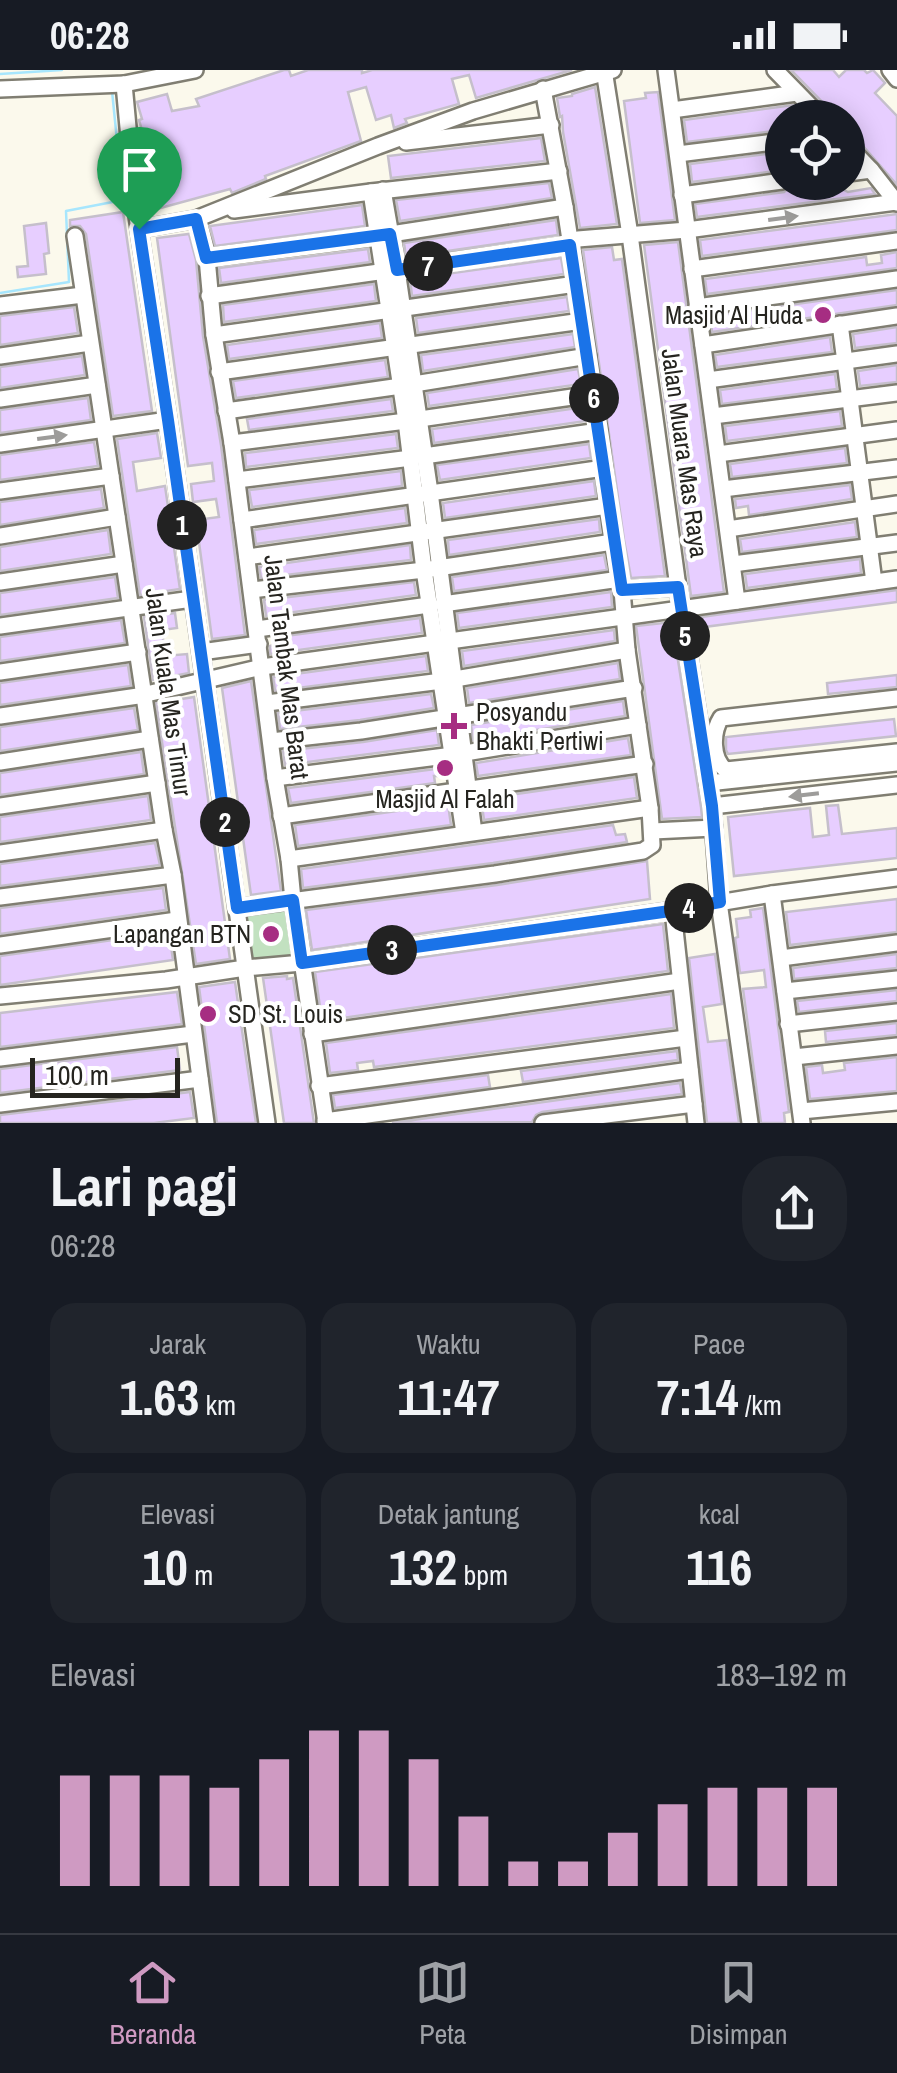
<!DOCTYPE html>
<html lang="id">
<head>
<meta charset="utf-8">
<style>
  :root { --surface:#171b24; --page:#20242c; --text:#f1f3f6; --muted:#9ea1a6; --line:#363941; --accent:#cf9ac2 }
  body { margin:0; font-family:"Archivo Narrow",sans-serif; background:var(--page); color:var(--text); height:100vh; display:flex; flex-direction:column; font-size:38px; white-space:nowrap }
  * { box-sizing:border-box; margin:0 }
  p { font-size:32px; color:var(--muted) }
  .icon { flex:none; width:55px; height:55px; fill:none; stroke:currentColor; stroke-width:2; stroke-linecap:round; stroke-linejoin:round }
  .map { position:relative; height:1053px; overflow:hidden }
  .side { display:flex; flex-direction:column; background:var(--surface); flex:1 }
  .side>* { flex:none }
  .fabs { position:absolute; left:765px; top:30px; display:grid; gap:20px }
  .fabs a { display:grid; place-items:center; width:100px; height:100px; border-radius:50%; background:var(--surface); box-shadow:0 5px 25px #0003; font-size:50px }
  .scale { position:absolute; left:30px; bottom:25px; width:150px; box-sizing:border-box; padding-left:10px; border:5px solid #25241f; border-top:0; font-size:28px; line-height:35px; white-space:nowrap; color:#25241f; -webkit-text-stroke:8px #fff; paint-order:stroke }
  .pin { position:absolute; display:grid; place-items:center; width:85px; height:85px; color:#fff; margin:-102px -42px; border-radius:50% 50% 50% 0; rotate:-45deg; box-shadow:0 0 10px #0007 }
  .pin .icon { rotate:45deg }
  .km { position:absolute; width:50px; height:50px; margin:-25px; border-radius:50%; background:#222; color:#fff; font-size:28px; line-height:50px; text-align:center }
  .round { display:grid; place-items:center; flex:none; width:105px; height:105px; border-radius:40px; background:var(--page) }
  .head { display:flex; align-items:center; justify-content:space-between; height:170px; padding:0 50px }
  h1 { font-size:55px; font-weight:800; line-height:75px }
  .figures { display:grid; grid-template-columns:repeat(3,1fr); gap:15px; height:170px; padding:10px 50px }
  .figures div { display:grid; align-content:center; border-radius:25px; background:var(--page); text-align:center }
  .figures b { font-size:50px; font-weight:800 }
  .figures small { font-size:28px; font-weight:400 }
  .figures p { font-size:28px }
  .chart { height:280px; padding:20px 50px }
  .chart p { display:flex; justify-content:space-between }
  .chart svg { width:100%; height:180px; margin-top:10px; stroke:var(--accent); stroke-width:6 }
  .status { display:flex; justify-content:space-between; align-items:center; height:70px; padding:0 50px; background:var(--surface); direction:ltr }
  .status svg { height:28px; fill:currentColor }
  .dock { display:flex; justify-content:space-around; align-items:center; height:140px; border-top:2px solid var(--line); background:var(--surface); font-size:28px; color:var(--muted) }
  .dock a { display:grid; justify-items:center; gap:5px }
  .dock .on { color:var(--accent) }
  .map>svg:first-child { display:block }
  .green { fill:#c2e1c0 }
  .lines { fill:none; stroke-linecap:round; stroke-linejoin:round }
  .stream { stroke:#a7e6fd; stroke-width:2.5 }
  .building { fill:#e7ceff; stroke:#c5bfcb; stroke-width:2.5 }
  .minor-casing { stroke:#807e72; stroke-width:20 }
  .minor { stroke:#fff; stroke-width:15 }
  .oneway { fill:#9d9c9a }
  .route-casing { stroke:#fff; stroke-width:20 }
  .route { stroke:#1a73e8; stroke-width:12 }
  .poi-dot { fill:#a62d82; stroke:#fff; stroke-width:4 }
  .labels { text-anchor:middle; stroke-width:8; stroke-linejoin:round; paint-order:stroke }
  .poi-label { font-size:25px; fill:#25241f; stroke:#fff; text-anchor:end }
  .street-label { font-size:25px; fill:#25241f; stroke:#fff }
</style>
</head>
<body>
<div class="status"><b>06:28</b><svg viewBox="0 0 49 12"><path d="M0 12V9h3v3zM5 12V6h3v6zM10 12V3h3v9zM15 12V0h3v12zM26 1h20v11H26zM47 4h2v5h-2z"/></svg></div>
<div class="map">
<svg width="897" height="1053" viewBox="0 0 897 1053">
  <rect width="100%" height="100%" fill="#fbf9ec"/>
  <!-- green -->
  <polygon class="green" points="289,836 296,885 253,891 246,842"/>
  <g class="lines">
    <!-- stream -->
    <g class="stream">
      <polyline points="0,4 62,0"/>
      <polyline points="0,223 69,212 66,141 123,130 112,21"/>
    </g>
  </g>
  <!-- building -->
  <g class="building">
    <polygon points="284,0 289,0 291,6 308,0 362,0 362,3 372,0 572,0 476,28 469,5 452,9 459,34 405,49 407,53 394,58 391,45 376,50 366,17 348,22 361,71 265,106 266,109 232,123 230,119 157,139 145,100 157,96 151,76 147,77 139,50 142,49 137,32 167,24 172,41 199,36 196,29"/>
    <polygon points="791,0 833,0 839,7 846,0 864,0 867,3 873,0 885,13 875,23 897,46 897,115 856,68 848,65 848,48 833,48 830,40"/>
    <polygon points="595,17 617,154 580,158 563,62 562,46 560,47 557,28 572,26 572,24"/>
    <polygon points="658,22 675,150 640,153 624,31 646,28 645,23"/>
    <polygon points="793,35 803,48 782,48 782,60 687,72 684,50"/>
    <polygon points="541,68 545,91 391,108 388,86"/>
    <polygon points="782,82 782,100 692,112 690,94"/>
    <polygon points="806,112 841,112 842,119 848,122 871,118 875,124 697,147 695,134 784,122 793,114"/>
    <polygon points="549,113 552,128 400,151 396,130"/>
    <polygon points="362,135 365,156 215,176 210,156"/>
    <polygon points="123,142 152,341 113,346 86,164 80,156 70,156 70,150"/>
    <polygon points="897,144 897,160 702,186 700,170"/>
    <polygon points="556,150 558,165 406,187 404,173"/>
    <polygon points="46,153 49,183 44,184 46,204 18,207 17,197 28,196 24,156"/>
    <polygon points="189,164 196,190 203,266 221,375 245,565 212,569 196,450 219,447 216,429 193,432 191,414 214,411 212,393 188,396 157,168"/>
    <polygon points="678,172 724,522 691,526 644,175"/>
    <polygon points="612,177 614,190 622,189 665,506 631,508 624,470 583,180"/>
    <polygon points="368,179 370,192 221,213 219,198"/>
    <polygon points="897,182 897,198 707,224 705,209 866,187 867,195 882,193 881,185"/>
    <polygon points="561,188 564,204 412,226 410,209"/>
    <polygon points="374,214 376,231 224,252 223,235"/>
    <polygon points="897,220 897,235 712,262 710,246"/>
    <polygon points="567,227 569,241 418,263 416,248"/>
    <polygon points="74,237 78,263 0,275 0,246"/>
    <polygon points="380,253 382,268 229,289 227,275"/>
    <polygon points="897,257 897,273 855,278 853,264"/>
    <polygon points="573,264 575,277 423,301 421,285"/>
    <polygon points="830,267 832,282 717,297 715,285"/>
    <polygon points="82,286 85,305 0,318 0,297"/>
    <polygon points="385,290 388,307 236,328 233,311"/>
    <polygon points="897,295 897,312 860,316 858,301"/>
    <polygon points="578,299 581,314 429,336 427,323"/>
    <polygon points="835,304 837,319 722,334 720,320"/>
    <polygon points="88,328 91,350 0,363 0,340"/>
    <polygon points="391,329 393,341 249,360 247,349"/>
    <polygon points="584,337 586,351 434,373 432,359"/>
    <polygon points="840,341 842,356 727,371 725,356"/>
    <polygon points="157,363 161,388 133,392 137,421 165,416 180,519 140,525 117,369"/>
    <polygon points="396,364 398,378 246,397 245,383"/>
    <polygon points="94,372 98,396 0,410 0,385"/>
    <polygon points="589,374 591,388 440,410 437,395"/>
    <polygon points="845,378 847,393 732,407 730,394"/>
    <polygon points="401,401 402,416 252,437 249,420"/>
    <polygon points="594,411 596,426 445,448 443,433"/>
    <polygon points="850,415 852,429 749,445 748,436 736,438 735,429"/>
    <polygon points="101,419 104,438 0,455 0,432"/>
    <polygon points="405,438 407,453 256,474 254,460"/>
    <polygon points="599,449 600,462 449,485 448,470"/>
    <polygon points="855,452 857,467 742,482 740,469"/>
    <polygon points="108,460 111,484 0,501 0,477"/>
    <polygon points="410,475 411,490 261,508 259,497"/>
    <polygon points="604,485 607,500 454,521 452,507"/>
    <polygon points="860,489 861,503 747,518 745,504"/>
    <polygon points="115,507 118,528 0,545 0,523"/>
    <polygon points="414,512 416,525 266,546 264,530"/>
    <polygon points="897,520 897,532 696,558 694,548"/>
    <polygon points="611,522 612,537 459,558 457,543"/>
    <polygon points="175,543 177,558 162,560 165,586 187,584 189,603 153,610 144,547"/>
    <polygon points="420,548 422,563 270,584 270,576 274,575 278,567"/>
    <polygon points="121,550 125,573 0,591 0,567"/>
    <polygon points="672,552 701,737 702,747 662,749 636,556"/>
    <polygon points="614,560 615,571 464,596 462,581"/>
    <polygon points="426,586 428,601 275,621 273,607"/>
    <polygon points="618,593 620,609 469,633 467,618"/>
    <polygon points="128,595 131,616 0,635 0,613"/>
    <polygon points="897,605 897,617 828,624 827,613"/>
    <polygon points="251,611 281,821 251,825 222,618"/>
    <polygon points="431,624 434,638 360,650 280,659 278,643"/>
    <polygon points="194,627 230,889 196,894 156,633"/>
    <polygon points="623,631 625,646 473,670 471,655"/>
    <polygon points="134,638 138,660 0,681 0,657"/>
    <polygon points="894,649 896,666 728,684 726,680 726,667"/>
    <polygon points="437,660 439,675 285,695 283,681 363,672"/>
    <polygon points="628,668 631,685 478,706 476,693"/>
    <polygon points="141,682 144,704 0,725 0,703"/>
    <polygon points="443,698 444,706 434,706 435,713 291,733 288,718"/>
    <polygon points="634,707 637,728 484,750 481,729"/>
    <polygon points="148,726 151,750 0,772 0,747"/>
    <polygon points="448,734 451,755 298,776 295,755"/>
    <polygon points="838,735 842,764 897,758 897,788 734,806 728,747 810,738 813,767 829,765 826,736"/>
    <polygon points="613,755 616,765 625,764 627,772 493,793 303,818 301,799"/>
    <polygon points="155,773 160,795 0,816 0,794"/>
    <polygon points="647,791 650,829 312,880 306,840 497,815"/>
    <polygon points="163,818 166,840 0,864 0,838"/>
    <polygon points="897,829 897,862 790,875 786,842"/>
    <polygon points="763,838 789,1042 784,1043 785,1053 761,1053 743,919 766,917 764,900 740,903 735,868 738,867 736,849 751,847 750,840"/>
    <polygon points="663,854 668,901 322,951 315,902"/>
    <polygon points="169,862 173,890 0,915 0,886"/>
    <polygon points="715,884 722,934 703,937 708,972 727,970 739,1053 707,1053 689,888"/>
    <polygon points="897,884 897,898 794,909 793,898"/>
    <polygon points="287,906 287,909 293,908 314,1053 284,1053 263,908"/>
    <polygon points="235,912 245,981 256,1053 217,1053 199,917"/>
    <polygon points="897,920 897,931 799,942 797,931"/>
    <polygon points="177,922 182,954 0,977 0,943"/>
    <polygon points="671,924 674,958 374,997 373,991 357,993 358,1000 330,1003 326,973"/>
    <polygon points="897,953 897,965 826,972 825,961"/>
    <polygon points="177,977 180,1000 0,1023 0,999"/>
    <polygon points="677,981 678,990 523,1012 521,1001"/>
    <polygon points="897,987 897,1021 810,1029 806,997 822,995 823,1003 845,1000 844,993"/>
    <polygon points="488,1005 490,1017 335,1038 333,1025"/>
    <polygon points="680,1013 682,1024 542,1042 536,1045 532,1052 392,1053"/>
    <polygon points="190,1022 194,1048 154,1053 0,1053 0,1045"/>
  </g>
  <g class="lines">
    <defs>
      <g id="minor">
        <polyline points="604,0 630,165 678,517 712,736 719,832 750,1053"/>
        <polyline points="666,0 737,531"/>
        <polyline points="775,0 822,48"/>
        <polyline points="890,0 897,9"/>
        <polyline points="124,14 135,133 168,350 267,1053"/>
        <polyline points="0,19 124,14 195,0"/>
        <polyline points="672,40 797,23"/>
        <polyline points="406,72 551,55"/>
        <polyline points="848,76 871,100 897,133"/>
        <polyline points="678,84 782,71"/>
        <polyline points="848,103 871,100"/>
        <polyline points="383,120 397,200 430,422 473,755"/>
        <polyline points="371,122 406,351 424,500 464,763"/>
        <polyline points="682,125 782,111"/>
        <polyline points="234,140 371,122 559,101"/>
        <polyline points="196,149 207,188 214,265 232,373 275,708 289,789 293,830 326,1053"/>
        <polyline points="139,159 196,149 378,76 473,41 613,0"/>
        <polyline points="75,166 164,760 173,805 206,1053"/>
        <polyline points="207,188 378,166 565,137"/>
        <polyline points="692,199 897,171"/>
        <polyline points="209,226 570,175 578,169 687,160 897,132"/>
        <polyline points="0,235 83,225"/>
        <polyline points="697,237 897,209"/>
        <polyline points="840,254 874,512"/>
        <polyline points="214,265 576,214"/>
        <polyline points="703,275 897,246"/>
        <polyline points="0,286 90,273"/>
        <polyline points="219,302 582,251"/>
        <polyline points="708,310 897,284"/>
        <polyline points="414,314 588,286"/>
        <polyline points="0,329 97,315"/>
        <polyline points="226,341 401,316"/>
        <polyline points="713,346 897,323"/>
        <polyline points="232,373 406,351 593,324"/>
        <polyline points="0,374 168,350"/>
        <polyline points="718,384 897,360"/>
        <polyline points="424,386 599,361"/>
        <polyline points="237,410 411,388"/>
        <polyline points="723,419 897,398"/>
        <polyline points="0,421 111,406"/>
        <polyline points="242,450 604,398"/>
        <polyline points="728,459 897,434"/>
        <polyline points="0,466 117,447"/>
        <polyline points="247,487 608,436"/>
        <polyline points="733,494 897,473"/>
        <polyline points="0,512 124,494"/>
        <polyline points="252,520 424,500 613,472"/>
        <polyline points="622,520 678,517"/>
        <polyline points="443,534 620,509"/>
        <polyline points="0,556 192,529"/>
        <polyline points="257,559 429,535"/>
        <polyline points="201,582 259,574"/>
        <polyline points="0,602 138,582"/>
        <polyline points="455,609 627,580"/>
        <path d="M 897,628 L 721,648 C 712,662 711,689 726,700 L 897,682"/>
        <polyline points="267,633 442,611"/>
        <polyline points="0,646 138,626 262,597 897,509"/>
        <polyline points="271,671 361,661 634,618"/>
        <polyline points="465,683 638,655"/>
        <polyline points="0,692 150,669"/>
        <polyline points="275,708 453,685"/>
        <polyline points="708,713 897,693"/>
        <polyline points="0,736 157,713"/>
        <polyline points="712,736 897,715"/>
        <polyline points="281,746 645,694"/>
        <polyline points="653,761 714,758"/>
        <polyline points="0,783 164,760"/>
        <polyline points="289,789 650,738"/>
        <polyline points="772,824 802,1053"/>
        <polyline points="0,827 173,805"/>
        <polyline points="237,838 495,804 643,781 652,775 650,738 627,580 622,520 613,472 599,361 565,137 543,19"/>
        <polyline points="670,841 674,850 696,1053"/>
        <polyline points="0,875 177,850"/>
        <polyline points="781,888 897,873"/>
        <polyline points="785,921 897,909"/>
        <polyline points="0,926 166,910 245,898 302,893 670,841 772,824 897,808"/>
        <polyline points="788,954 897,942"/>
        <polyline points="312,964 680,911"/>
        <polyline points="794,987 897,976"/>
        <polyline points="0,988 193,964"/>
        <polyline points="319,1016 686,968"/>
        <polyline points="0,1034 200,1009"/>
        <polyline points="801,1041 897,1032"/>
        <polyline points="325,1051 690,1000"/>
        <polyline points="543,1053 694,1034"/>
      </g>
    </defs>
    <!-- minor casing -->
    <use href="#minor" class="minor-casing"/>
    <!-- minor -->
    <use href="#minor" class="minor"/>
  </g>
  <!-- one-way arrows -->
  <defs><path id="oneway-solid" d="M-6-.8H1V-3.2L6.5 0L1 3.2V.8H-6Z" transform="scale(2.5)"/></defs>
  <g class="oneway">
    <use href="#oneway-solid" transform="translate(783 148) rotate(-8)"/>
    <use href="#oneway-solid" transform="translate(52 367) rotate(-8)"/>
    <use href="#oneway-solid" transform="translate(804 725) rotate(173)"/>
  </g>
  <g class="lines">
    <defs>
      <polygon id="route" points="196,149 206,188 390,164 397,200 570,175 622,520 678,517 712,736 720,832 670,841 302,893 293,830 237,838 168,350 139,159"/>
    </defs>
    <!-- route casing -->
    <use href="#route" class="route-casing"/>
    <!-- route -->
    <use href="#route" class="route"/>
  </g>
  <!-- markers -->
  <g class="poi-dot">
    <circle cx="823" cy="245" r="10"/>
    <path d="M449 641h10v10h10v10h-10v10h-10v-10h-10v-10h10z"/>
    <circle cx="445" cy="698" r="10"/>
    <circle cx="271" cy="864" r="10"/>
    <circle cx="208" cy="944" r="10"/>
  </g>
  <g class="labels">
    <!-- poi labels -->
    <g class="poi-label">
      <text x="803" y="254">Masjid Al Huda</text>
      <text x="476" y="651" text-anchor="start">Posyandu<tspan x="476" dy="29">Bhakti Pertiwi</tspan></text>
      <text x="445" y="738" text-anchor="middle">Masjid Al Falah</text>
      <text x="251" y="873">Lapangan BTN</text>
      <text x="228" y="953" text-anchor="start">SD St. Louis</text>
    </g>
    <!-- street labels -->
    <g class="street-label">
      <text transform="translate(685 383) rotate(82)" y="9">Jalan Muara Mas Raya</text>
      <text transform="translate(287 597) rotate(83)" y="9">Jalan Tambak Mas Barat</text>
      <text transform="translate(169 622) rotate(82)" y="9">Jalan Kuala Mas Timur</text>
    </g>
  </g>
</svg>
<div class="fabs">
<a><svg class="icon" aria-label="locate" viewBox="0 0 24 24"><circle cx="12" cy="12" r="6"/><path d="M12 2v4M12 18v4M2 12h4M18 12h4"/></svg></a>
</div>
<div class="scale">100 m</div>
<div class="pin" style="left:139px;top:159px;background:#1e9e55"><svg class="icon" aria-label="arrive" viewBox="0 0 24 24"><path d="M6 21V4h12l-3 4 3 4H6"/></svg></div>
<b class="km" style="left:182px;top:455px">1</b>
<b class="km" style="left:225px;top:752px">2</b>
<b class="km" style="left:392px;top:880px">3</b>
<b class="km" style="left:689px;top:838px">4</b>
<b class="km" style="left:685px;top:566px">5</b>
<b class="km" style="left:594px;top:328px">6</b>
<b class="km" style="left:428px;top:196px">7</b>
</div>
<section class="side">
<div class="head"><div><h1>Lari pagi</h1><p>06:28</p></div><a class="round"><svg class="icon" aria-label="share" viewBox="0 0 24 24"><path d="M12 15V3M7 8l5-5 5 5M5 13v7h14v-7"/></svg></a></div>
<div class="figures">
<div><p>Jarak</p><b>1.63<small> km</small></b></div>
<div><p>Waktu</p><b>11:47</b></div>
<div><p>Pace</p><b>7:14<small> /km</small></b></div>
</div>
<div class="figures">
<div><p>Elevasi</p><b>10<small> m</small></b></div>
<div><p>Detak jantung</p><b>132<small> bpm</small></b></div>
<div><p>kcal</p><b>116</b></div>
</div>
<div class="chart"><p><span>Elevasi</span>183–192 m</p>
<svg viewBox="0 0 160 44" preserveAspectRatio="none"><path d="M5 44V17M15 44V17M25 44V17M35 44V20M45 44V13M55 44V6M65 44V6M75 44V13M85 44V27M95 44V38M105 44V38M115 44V31M125 44V24M135 44V20M145 44V20M155 44V20"/></svg>
</div>
</section>
<nav class="dock">
<a class="on"><svg class="icon" aria-label="home" viewBox="0 0 24 24"><path d="M3 11l9-7 9 7M6 9v11h12V9"/></svg>Beranda</a>
<a><svg class="icon" aria-label="map" viewBox="0 0 24 24"><path d="M3 6l6-2 6 2 6-2v14l-6 2-6-2-6 2zM9 4v14M15 6v14"/></svg>Peta</a>
<a><svg class="icon" aria-label="saved" viewBox="0 0 24 24"><path d="M7 4h10v16l-5-4-5 4z"/></svg>Disimpan</a>
</nav>
</body>
</html>
